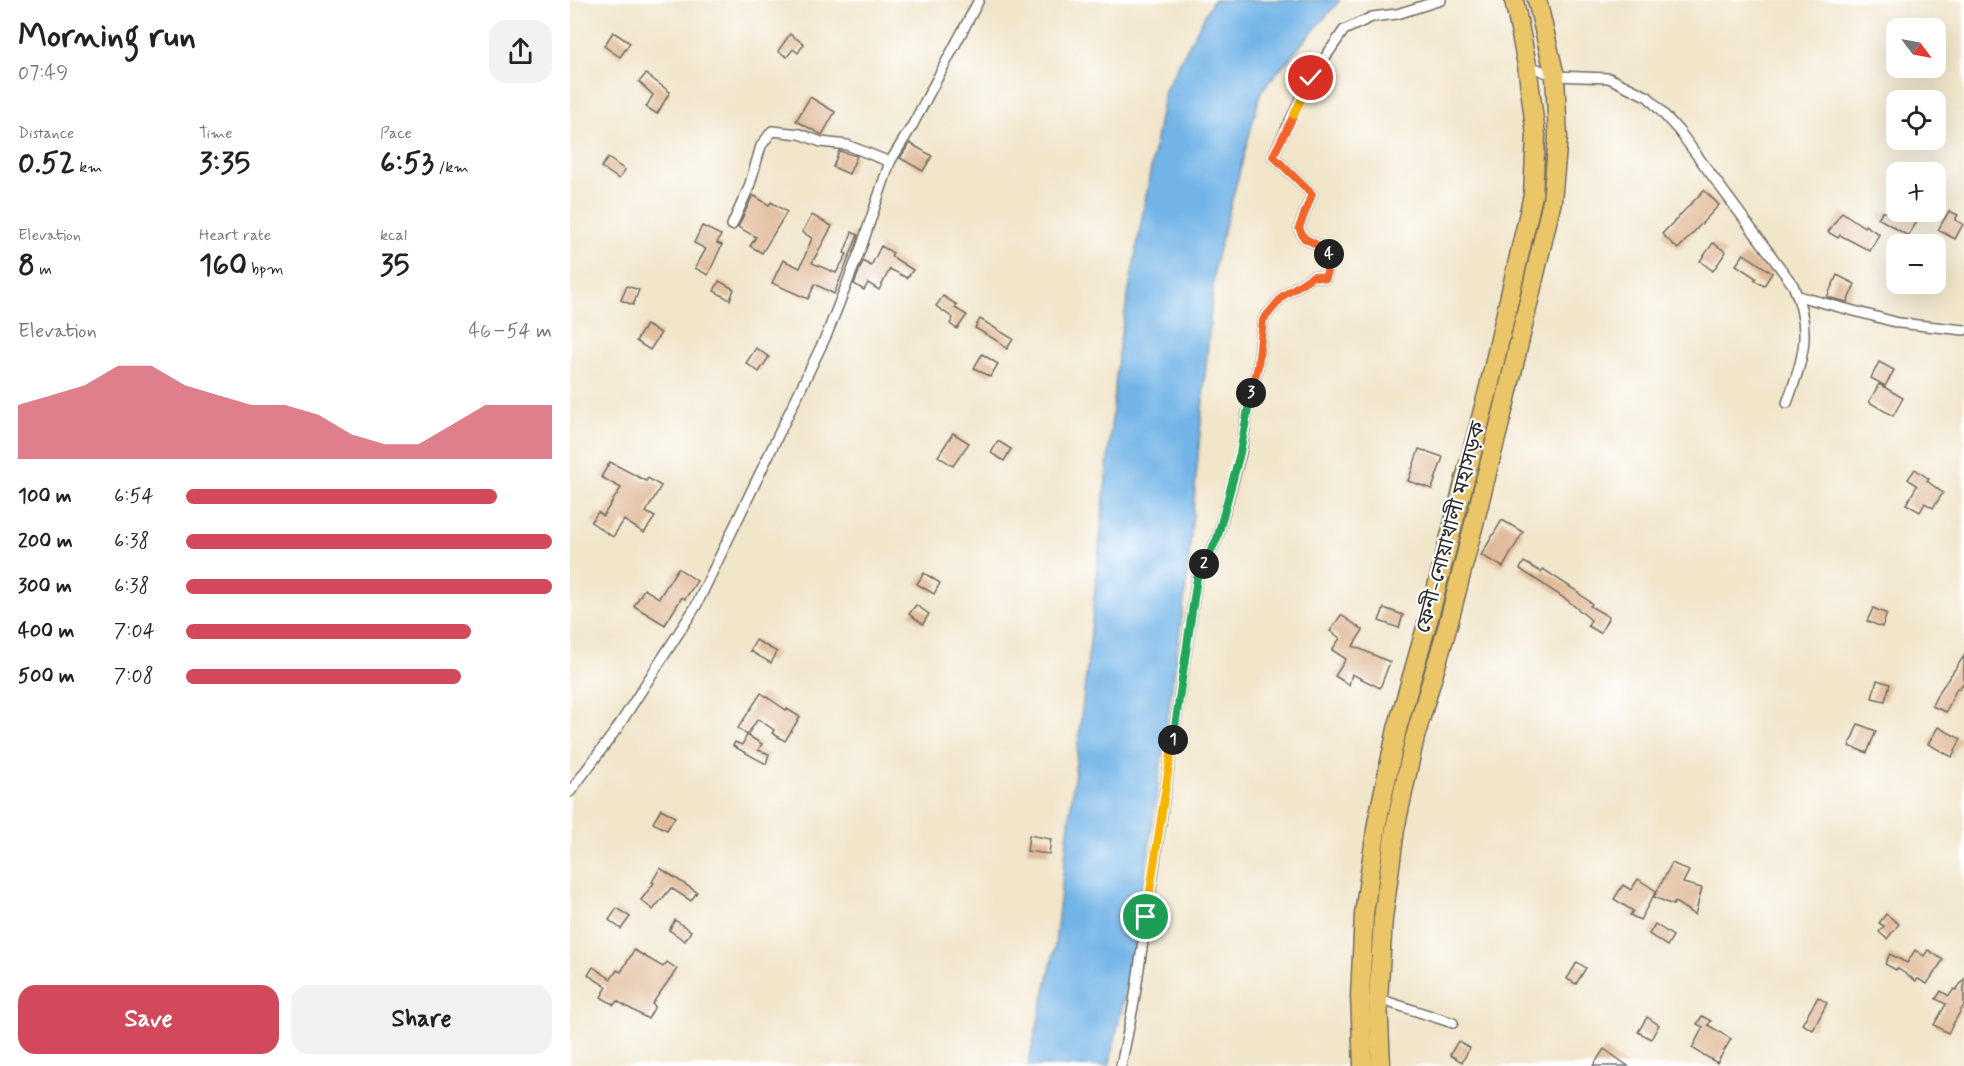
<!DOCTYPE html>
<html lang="en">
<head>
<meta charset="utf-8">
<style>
  :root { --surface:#fff; --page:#f2f2f2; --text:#222; --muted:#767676; --accent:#d1495b }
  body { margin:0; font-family:Mynerve,"Noto Sans Bengali",sans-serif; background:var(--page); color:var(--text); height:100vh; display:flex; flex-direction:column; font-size:22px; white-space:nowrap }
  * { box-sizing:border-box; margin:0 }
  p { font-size:20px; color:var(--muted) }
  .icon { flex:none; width:33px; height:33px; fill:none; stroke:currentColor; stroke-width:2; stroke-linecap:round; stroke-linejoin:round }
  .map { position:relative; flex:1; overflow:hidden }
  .panel { display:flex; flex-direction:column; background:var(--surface); width:570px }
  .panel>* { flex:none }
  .needle { width:39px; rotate:122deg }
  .fabs { position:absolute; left:1316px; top:18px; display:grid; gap:12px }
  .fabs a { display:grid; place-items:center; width:60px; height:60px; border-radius:12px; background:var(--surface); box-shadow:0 6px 24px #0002; font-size:30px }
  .pin { position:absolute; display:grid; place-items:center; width:51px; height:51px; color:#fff; margin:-26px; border:3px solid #fff; border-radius:50%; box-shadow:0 2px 6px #0007 }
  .km { position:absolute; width:30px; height:30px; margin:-15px; border-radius:50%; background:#222; color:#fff; font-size:16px; line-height:30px; text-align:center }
  .round { display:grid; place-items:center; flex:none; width:63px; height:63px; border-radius:18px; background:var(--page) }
  .overview { display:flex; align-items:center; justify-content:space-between; height:102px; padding:0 18px }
  h1 { font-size:33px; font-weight:800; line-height:45px }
  .figures { display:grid; grid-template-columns:repeat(3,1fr); gap:9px; height:102px; padding:6px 18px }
  .figures div { display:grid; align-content:center }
  .figures b { font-size:30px; font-weight:800 }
  .figures small { font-size:16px; font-weight:400 }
  .figures p { font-size:16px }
  .chart { height:168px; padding:12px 18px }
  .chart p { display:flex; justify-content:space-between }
  .chart svg { width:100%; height:108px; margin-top:6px; fill:var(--accent); opacity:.7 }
  .cta { display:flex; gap:12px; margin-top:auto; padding:12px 18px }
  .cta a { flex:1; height:69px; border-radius:18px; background:var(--accent); color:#fff; font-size:24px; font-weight:800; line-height:69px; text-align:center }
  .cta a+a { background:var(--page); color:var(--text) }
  ul { padding:0 18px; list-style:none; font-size:20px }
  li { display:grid; grid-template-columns:96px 72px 1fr; align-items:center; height:45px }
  li i { height:15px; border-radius:8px; background:var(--accent) }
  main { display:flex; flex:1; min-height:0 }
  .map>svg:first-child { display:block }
  .water { fill:#72b4e7; stroke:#4e7089; stroke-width:1.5 }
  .building { fill:#e1bb9a }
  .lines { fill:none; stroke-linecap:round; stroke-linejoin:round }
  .street-casing { stroke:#706c63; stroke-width:12 }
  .highway-casing { stroke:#706c63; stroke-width:21 }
  .street { stroke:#fff; stroke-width:9 }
  .highway { stroke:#ebc669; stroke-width:18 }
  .split-1-casing { stroke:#fff; stroke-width:12 }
  .split-2-casing { stroke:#fff; stroke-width:12 }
  .split-3-casing { stroke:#fff; stroke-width:12 }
  .split-4-casing { stroke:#fff; stroke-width:12 }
  .split-5-casing { stroke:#fff; stroke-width:12 }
  .split-6-casing { stroke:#fff; stroke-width:12 }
  .split-1 { stroke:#f5b400; stroke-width:8 }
  .split-2 { stroke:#22a559; stroke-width:8 }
  .split-3 { stroke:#22a559; stroke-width:8 }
  .split-4 { stroke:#f0652b; stroke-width:8 }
  .split-5 { stroke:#f0652b; stroke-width:8 }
  .split-6 { stroke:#f5b400; stroke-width:8 }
  .labels { text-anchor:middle; stroke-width:4.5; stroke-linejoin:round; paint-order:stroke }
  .street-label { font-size:21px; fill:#2b2b2b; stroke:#fff }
</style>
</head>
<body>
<main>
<section class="panel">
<div class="overview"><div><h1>Morning run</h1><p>07:49</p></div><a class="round"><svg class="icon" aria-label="share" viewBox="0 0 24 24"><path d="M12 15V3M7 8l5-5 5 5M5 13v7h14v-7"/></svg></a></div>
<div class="figures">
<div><p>Distance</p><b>0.52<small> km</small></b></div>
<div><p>Time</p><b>3:35</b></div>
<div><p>Pace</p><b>6:53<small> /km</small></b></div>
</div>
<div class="figures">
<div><p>Elevation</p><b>8<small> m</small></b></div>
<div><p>Heart rate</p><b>160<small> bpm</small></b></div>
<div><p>kcal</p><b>35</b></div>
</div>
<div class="chart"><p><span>Elevation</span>46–54 m</p>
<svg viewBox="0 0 160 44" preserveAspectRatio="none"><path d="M0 44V22L10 18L20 14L30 6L40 6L50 14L60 18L70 22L80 22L90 26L100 34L110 38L120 38L130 30L140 22L150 22L160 22V44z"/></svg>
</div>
<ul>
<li><b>100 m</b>6:54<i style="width:85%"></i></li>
<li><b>200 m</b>6:38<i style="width:100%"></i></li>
<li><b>300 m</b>6:38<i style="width:100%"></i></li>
<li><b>400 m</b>7:04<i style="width:78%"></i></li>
<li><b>500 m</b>7:08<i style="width:75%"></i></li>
</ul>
<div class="cta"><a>Save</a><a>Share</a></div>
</section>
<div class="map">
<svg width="1394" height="1066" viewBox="0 0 1394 1066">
  <rect width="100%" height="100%" fill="#fff"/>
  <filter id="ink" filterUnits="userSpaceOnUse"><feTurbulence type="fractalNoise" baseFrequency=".0167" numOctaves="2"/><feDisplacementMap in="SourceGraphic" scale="12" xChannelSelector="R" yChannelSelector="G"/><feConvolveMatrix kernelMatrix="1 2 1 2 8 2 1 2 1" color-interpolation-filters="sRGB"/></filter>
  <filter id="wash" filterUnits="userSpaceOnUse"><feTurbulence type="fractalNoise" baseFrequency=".008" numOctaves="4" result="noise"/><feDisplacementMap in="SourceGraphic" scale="24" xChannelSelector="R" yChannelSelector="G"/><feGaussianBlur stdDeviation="1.35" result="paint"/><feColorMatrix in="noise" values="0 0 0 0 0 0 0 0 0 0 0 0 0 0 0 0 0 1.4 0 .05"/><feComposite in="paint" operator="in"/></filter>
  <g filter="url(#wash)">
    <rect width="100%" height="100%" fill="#f1e5ca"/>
    <!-- water -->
    <polygon class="water" points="643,0 770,0 691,91 645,264 617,580 564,954 539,1066 458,1066 484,952 520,641 549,346 595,90"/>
    <g id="blocks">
      <!-- building -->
      <g class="building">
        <polygon points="43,32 60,43 50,57 34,46"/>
        <polygon points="220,34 234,44 228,53 223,49 217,57 208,51"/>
        <polygon points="76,74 100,92 87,114 76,107 83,95 69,82"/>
        <polygon points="240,97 265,112 252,135 226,121"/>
        <polygon points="340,143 362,156 353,171 330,158"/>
        <polygon points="269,151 287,156 279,174 263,167"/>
        <polygon points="38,158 55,170 49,179 31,167"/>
        <polygon points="1134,190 1149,205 1108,249 1092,234"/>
        <polygon points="183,195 199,205 201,202 217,212 192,253 180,246 186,237 168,227"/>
        <polygon points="1379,211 1388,215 1385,220 1393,224 1385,239 1368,230"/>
        <polygon points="1272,212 1294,227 1295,225 1309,234 1300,251 1270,235 1268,238 1258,232"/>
        <polygon points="1312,212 1353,212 1338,236 1308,218"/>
        <polygon points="242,215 262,226 242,263 266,273 277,254 274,253 282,232 288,235 264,294 245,284 238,299 202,283 213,260 230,268 242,238 232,232"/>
        <polygon points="132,226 151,235 147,243 152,245 138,275 125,268 136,249 124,243"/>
        <polygon points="1143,243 1156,252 1143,271 1130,261"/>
        <polygon points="311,246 323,253 321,256 343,270 337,278 320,269 309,290 298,283 294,290 284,284 293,261 301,266"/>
        <polygon points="1174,254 1202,273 1194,286 1184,280 1186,278 1166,265"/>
        <polygon points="1267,275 1285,284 1277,302 1257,297"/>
        <polygon points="149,281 164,289 160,300 144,291"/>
        <polygon points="57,286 69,290 63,305 51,300"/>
        <polygon points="373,296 387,305 385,308 397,315 387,329 380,324 383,318 366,306"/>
        <polygon points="410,319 443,339 437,349 426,340 405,328"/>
        <polygon points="76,325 91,333 80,350 66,341"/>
        <polygon points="186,348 199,357 189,372 176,363"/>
        <polygon points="412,354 428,364 420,377 404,368"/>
        <polygon points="1309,362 1324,370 1315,386 1301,378"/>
        <polygon points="1309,384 1333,398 1323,416 1299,402"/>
        <polygon points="383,433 399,443 383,466 368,456"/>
        <polygon points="428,441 441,449 434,461 421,453"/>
        <polygon points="849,449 873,457 862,489 838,481"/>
        <polygon points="40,462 76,481 78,478 91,486 76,512 85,517 74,533 54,520 43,537 21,522 28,512 33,516 51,488 31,477"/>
        <polygon points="1345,469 1359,479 1357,481 1373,493 1363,508 1355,503 1350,512 1336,504 1347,486 1338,479"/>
        <polygon points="932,520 953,532 933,567 911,555"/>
        <polygon points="954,562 971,572 973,569 1005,590 1022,604 1020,606 1039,617 1030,633 1018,626 1021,620 997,600 950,569"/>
        <polygon points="108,568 127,581 115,599 112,597 95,625 64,606 74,589 89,598"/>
        <polygon points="354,573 370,583 364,594 347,584"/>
        <polygon points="346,605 359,614 353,624 339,614"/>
        <polygon points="814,608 833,615 829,628 809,621"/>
        <polygon points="1303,608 1317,614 1312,627 1297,621"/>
        <polygon points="771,615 793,630 783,646 820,662 810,688 782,674 779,685 765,676 776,659 762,650 770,638 760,631"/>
        <polygon points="186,640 207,652 201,663 180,651"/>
        <polygon points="1394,656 1394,682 1389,689 1387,688 1376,712 1362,706 1367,695"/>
        <polygon points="1307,680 1320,684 1315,701 1302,698"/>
        <polygon points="191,693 216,710 217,709 230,717 215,741 202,733 204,730 188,719 177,735 168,728"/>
        <polygon points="1288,724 1306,731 1297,753 1279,746"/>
        <polygon points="1368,727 1391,739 1382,757 1358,744"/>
        <polygon points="177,735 192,744 188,750 199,754 196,764 163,746 165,742 172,745"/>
        <polygon points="91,809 105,817 97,830 83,823"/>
        <polygon points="459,835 481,839 479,854 457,851"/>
        <polygon points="1102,863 1119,871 1113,883 1132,888 1125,915 1105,902 1103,905 1084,897"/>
        <polygon points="90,868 127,892 121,901 101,888 83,910 71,900 84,883 82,882"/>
        <polygon points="1068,879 1086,891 1070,920 1060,915 1063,911 1044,899 1053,885 1061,890"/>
        <polygon points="47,908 60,917 51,929 39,920"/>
        <polygon points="1316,914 1329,924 1317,939 1309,932 1314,926 1309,923"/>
        <polygon points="105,920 121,931 115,941 99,930"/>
        <polygon points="1085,924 1103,936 1097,946 1079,934"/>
        <polygon points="64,950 93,967 97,962 107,969 82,1004 85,1006 78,1019 47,1001 44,1005 31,997 37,987 18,975 23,967 41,979 47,970 51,972"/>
        <polygon points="1345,950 1354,956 1358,950 1373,960 1357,984 1348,979 1346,981 1327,968 1326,970 1315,964 1320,954 1337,963"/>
        <polygon points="1007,962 1016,968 1006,984 997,979"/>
        <polygon points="1394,979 1394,1005 1378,1033 1364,1025 1376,1004 1366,999 1371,991 1379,996 1384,989 1386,990"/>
        <polygon points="1248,997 1257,1003 1243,1030 1232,1024"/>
        <polygon points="1132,1016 1141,1021 1138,1025 1161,1039 1147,1063 1122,1048 1133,1027 1127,1024"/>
        <polygon points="1077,1017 1089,1025 1081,1039 1068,1032"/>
        <polygon points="888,1041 900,1048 892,1062 880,1055"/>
        <polygon points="1034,1049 1058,1066 1023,1066"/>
      </g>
    </g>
  </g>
  <g filter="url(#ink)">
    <use href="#blocks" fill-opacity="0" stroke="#706c63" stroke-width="1.5"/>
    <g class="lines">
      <defs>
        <g id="street">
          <path d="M 957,65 L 985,76 L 1039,78 L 1078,97 L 1109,131 L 1223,285 C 1243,331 1233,359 1217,403"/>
          <polyline points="162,225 179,187 191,146 202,131 230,134 251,142 277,145 320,162"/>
          <polyline points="1228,296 1329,323 1394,330"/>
          <polyline points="0,792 46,730 126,606 257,334 291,248 320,162 342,126 409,0"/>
          <polyline points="806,998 883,1023"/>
          <polyline points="551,1066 564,1002 627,578 647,539 671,453 677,413 688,366 693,320 713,296 743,276 756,278 759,251 734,238 729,228 742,194 703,156 741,78 774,30 802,17 827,14 871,0"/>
        </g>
        <g id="highway">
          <polyline points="793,1066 790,996 794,914 807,823 827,729 859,617 918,391 963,195 966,135 957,65 944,0"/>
          <polyline points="811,1066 808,1000 813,919 825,829 845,737 878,625 936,399 982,201 988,137 985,76 967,0"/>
        </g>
      </defs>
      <!-- street casing -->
      <use href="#street" class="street-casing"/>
      <!-- highway casing -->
      <use href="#highway" class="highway-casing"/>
      <!-- street -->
      <use href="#street" class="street"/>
      <!-- highway -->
      <use href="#highway" class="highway"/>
    </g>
  </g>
  <g class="lines" filter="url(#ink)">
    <defs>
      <polyline id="split-1" points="576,917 603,740"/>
      <polyline id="split-2" points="603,740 627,578 634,564"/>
      <polyline id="split-3" points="634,564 647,539 670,453 681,393"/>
      <polyline id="split-4" points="681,393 688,366 693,320 713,296 743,276 756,278 759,254"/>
      <polyline id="split-5" points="724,115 703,156 742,194 729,228 734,238 759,251 759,254"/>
      <polyline id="split-6" points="724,115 741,78"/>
    </defs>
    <!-- split-1 casing -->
    <use href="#split-1" class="split-1-casing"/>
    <!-- split-2 casing -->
    <use href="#split-2" class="split-2-casing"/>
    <!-- split-3 casing -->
    <use href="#split-3" class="split-3-casing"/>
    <!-- split-4 casing -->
    <use href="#split-4" class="split-4-casing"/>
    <!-- split-5 casing -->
    <use href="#split-5" class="split-5-casing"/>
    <!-- split-6 casing -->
    <use href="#split-6" class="split-6-casing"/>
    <!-- split-1 -->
    <use href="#split-1" class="split-1"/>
    <!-- split-2 -->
    <use href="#split-2" class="split-2"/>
    <!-- split-3 -->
    <use href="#split-3" class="split-3"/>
    <!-- split-4 -->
    <use href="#split-4" class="split-4"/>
    <!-- split-5 -->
    <use href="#split-5" class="split-5"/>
    <!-- split-6 -->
    <use href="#split-6" class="split-6"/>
  </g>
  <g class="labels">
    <!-- street labels -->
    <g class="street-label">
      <text transform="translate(880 527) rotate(-75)" y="7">ফেনী-নোয়াখালী মহাসড়ক</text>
    </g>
  </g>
</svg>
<div class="fabs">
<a><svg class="needle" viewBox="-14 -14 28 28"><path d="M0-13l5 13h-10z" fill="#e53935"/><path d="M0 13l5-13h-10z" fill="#767676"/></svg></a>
<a><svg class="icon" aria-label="locate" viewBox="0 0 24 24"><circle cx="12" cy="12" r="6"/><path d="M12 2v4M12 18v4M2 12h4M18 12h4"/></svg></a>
<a>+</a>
<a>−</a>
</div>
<div class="pin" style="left:576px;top:917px;background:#1e9e55"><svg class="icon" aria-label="arrive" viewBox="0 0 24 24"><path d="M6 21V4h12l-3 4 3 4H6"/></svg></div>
<div class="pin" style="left:741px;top:78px;background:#d93025"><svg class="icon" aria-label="check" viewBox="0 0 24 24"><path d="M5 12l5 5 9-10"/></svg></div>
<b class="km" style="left:603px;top:740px">1</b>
<b class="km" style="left:634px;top:564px">2</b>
<b class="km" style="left:681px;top:393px">3</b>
<b class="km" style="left:759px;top:254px">4</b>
</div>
</main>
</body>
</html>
